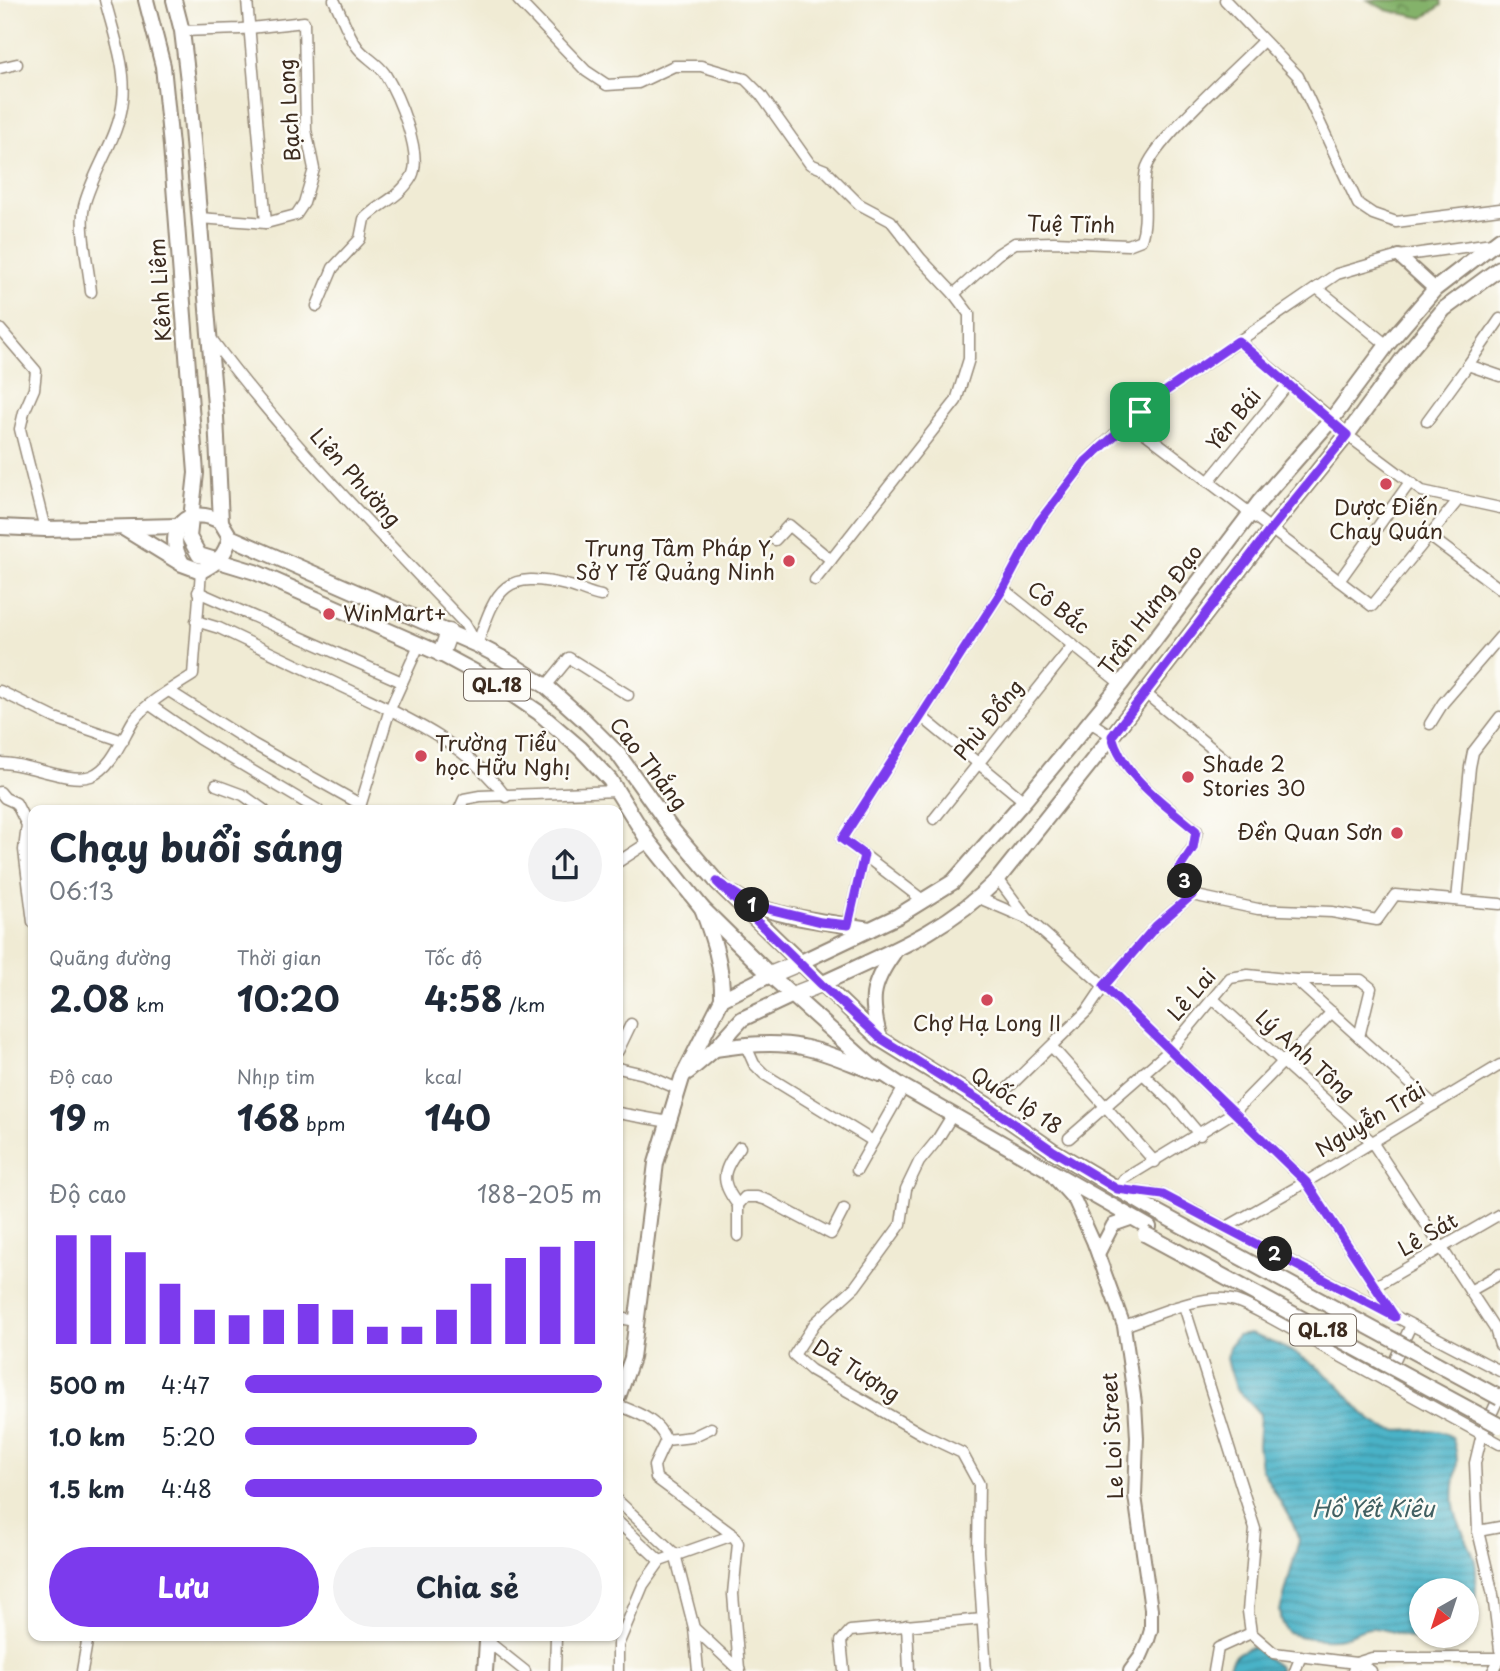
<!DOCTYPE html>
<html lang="vi">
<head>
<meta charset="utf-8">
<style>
  :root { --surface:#fff; --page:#f2f2f3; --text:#1f2937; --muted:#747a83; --accent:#7c3aed }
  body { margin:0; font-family:"Playpen Sans",sans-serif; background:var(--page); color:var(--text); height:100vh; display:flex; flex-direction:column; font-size:26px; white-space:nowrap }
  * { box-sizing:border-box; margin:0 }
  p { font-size:23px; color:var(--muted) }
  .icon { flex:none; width:38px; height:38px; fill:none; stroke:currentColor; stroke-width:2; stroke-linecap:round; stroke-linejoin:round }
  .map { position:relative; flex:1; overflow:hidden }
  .details { position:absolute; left:28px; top:805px; width:595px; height:836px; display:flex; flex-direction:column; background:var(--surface); border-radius:14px; box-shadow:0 2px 5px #0004 }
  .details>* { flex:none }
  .needle { width:46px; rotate:219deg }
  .tools { position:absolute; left:1409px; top:1578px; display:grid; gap:14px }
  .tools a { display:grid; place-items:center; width:70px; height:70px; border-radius:50%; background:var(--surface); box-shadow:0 2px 5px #0004; font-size:35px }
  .pin { position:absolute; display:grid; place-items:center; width:60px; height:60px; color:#fff; margin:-30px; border-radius:14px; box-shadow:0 4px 10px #0006 }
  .km { position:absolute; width:35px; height:35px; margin:-18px; border-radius:50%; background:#222; color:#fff; font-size:19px; line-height:35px; text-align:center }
  .round { display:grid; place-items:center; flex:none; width:74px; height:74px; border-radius:37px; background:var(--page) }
  .summary { display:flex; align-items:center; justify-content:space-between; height:119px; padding:0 21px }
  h1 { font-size:38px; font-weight:700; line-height:52px }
  .metrics { display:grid; grid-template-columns:repeat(3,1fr); gap:10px; height:119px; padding:7px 21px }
  .metrics div { display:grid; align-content:center }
  .metrics b { font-size:35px; font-weight:700 }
  .metrics small { font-size:19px; font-weight:400 }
  .metrics p { font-size:19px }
  .chart { height:196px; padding:14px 21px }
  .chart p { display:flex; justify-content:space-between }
  .chart svg { width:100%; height:126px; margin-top:7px; stroke:var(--accent); stroke-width:6 }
  .cta { display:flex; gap:14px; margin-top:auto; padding:14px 21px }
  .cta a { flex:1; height:80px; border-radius:42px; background:var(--accent); color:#fff; font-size:28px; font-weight:700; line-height:80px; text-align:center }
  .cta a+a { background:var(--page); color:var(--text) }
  ul { padding:0 21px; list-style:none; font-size:23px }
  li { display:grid; grid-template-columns:112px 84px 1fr; align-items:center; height:52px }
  li i { height:18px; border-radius:9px; background:var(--accent) }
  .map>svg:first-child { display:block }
  .forest { fill:url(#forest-crowns); stroke:#606e44; stroke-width:2 }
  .water { fill:url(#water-rules); stroke:#426e72; stroke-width:2 }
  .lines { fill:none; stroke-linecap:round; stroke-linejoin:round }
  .minor-casing { stroke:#968a79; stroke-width:13 }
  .tertiary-casing { stroke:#968a79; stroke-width:16 }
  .secondary-casing { stroke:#968a79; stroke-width:18 }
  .primary-casing { stroke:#968a79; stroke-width:18 }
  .trunk-casing { stroke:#968a79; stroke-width:19 }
  .minor { stroke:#fff; stroke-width:10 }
  .tertiary { stroke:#fff; stroke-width:12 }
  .secondary { stroke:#fff; stroke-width:14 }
  .primary { stroke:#fff; stroke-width:14 }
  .trunk { stroke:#fff; stroke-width:16 }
  .primary-bridge-casing { stroke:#968a79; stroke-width:18; stroke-linecap:butt }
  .primary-bridge { stroke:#fff; stroke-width:14 }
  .route-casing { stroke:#fff; stroke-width:14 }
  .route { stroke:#7c3aed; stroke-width:9 }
  .poi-dot { fill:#d1495b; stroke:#fdfcf7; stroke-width:2.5 }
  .labels { text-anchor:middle; stroke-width:5; stroke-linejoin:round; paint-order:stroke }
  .shield { fill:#fdfcf7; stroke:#75695f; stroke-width:2 }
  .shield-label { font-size:19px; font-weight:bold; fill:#3b2a1e }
  .street-label { font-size:21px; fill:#3b2a1e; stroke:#fdfcf7 }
  .poi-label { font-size:21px; fill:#3b2a1e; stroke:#fdfcf7; text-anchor:start }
  .water-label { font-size:23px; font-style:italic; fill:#416062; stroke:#fdfcf7 }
</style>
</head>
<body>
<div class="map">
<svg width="1500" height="1671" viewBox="0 0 1500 1671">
  <defs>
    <pattern id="forest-crowns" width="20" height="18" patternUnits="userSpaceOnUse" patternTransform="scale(1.75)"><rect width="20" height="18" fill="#84b26b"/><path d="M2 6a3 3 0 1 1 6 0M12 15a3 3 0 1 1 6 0" fill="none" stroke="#6d9157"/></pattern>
    <pattern id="water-rules" width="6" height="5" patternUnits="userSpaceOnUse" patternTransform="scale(1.75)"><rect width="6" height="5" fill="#49b2c7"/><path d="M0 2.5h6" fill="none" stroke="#3e91a1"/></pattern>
  </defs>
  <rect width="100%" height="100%" fill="#fdfcf7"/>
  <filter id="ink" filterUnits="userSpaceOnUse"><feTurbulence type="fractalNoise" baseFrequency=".0143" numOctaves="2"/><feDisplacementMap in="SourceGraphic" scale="14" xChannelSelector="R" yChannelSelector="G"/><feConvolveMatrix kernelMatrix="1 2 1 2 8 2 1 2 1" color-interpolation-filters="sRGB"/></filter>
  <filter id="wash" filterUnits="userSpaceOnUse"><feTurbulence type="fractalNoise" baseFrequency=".00686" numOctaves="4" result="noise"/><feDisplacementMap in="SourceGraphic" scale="28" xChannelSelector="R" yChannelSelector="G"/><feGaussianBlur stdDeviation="1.57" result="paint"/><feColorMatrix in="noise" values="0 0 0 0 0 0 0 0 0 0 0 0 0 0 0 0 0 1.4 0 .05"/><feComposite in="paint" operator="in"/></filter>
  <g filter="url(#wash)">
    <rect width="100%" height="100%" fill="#f0ebd4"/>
    <!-- forest -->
    <polygon class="forest" points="1368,0 1441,0 1442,5 1423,18 1386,10"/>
    <!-- water -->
    <g class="water">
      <path d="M 1250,1334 C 1285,1346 1315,1361 1341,1388 C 1354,1402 1362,1416 1379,1425 C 1398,1436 1417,1427 1437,1431 C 1442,1431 1448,1435 1452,1437 C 1464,1468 1450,1477 1454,1505 C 1456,1525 1470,1542 1475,1561 C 1478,1576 1475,1595 1475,1610 L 1467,1618 L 1466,1591 L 1421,1591 L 1421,1636 L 1440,1636 C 1413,1647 1398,1629 1373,1628 C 1361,1627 1353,1636 1342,1638 C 1326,1641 1303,1638 1288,1633 L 1282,1622 L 1280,1611 L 1299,1540 L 1294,1526 L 1261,1468 L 1258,1445 L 1260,1414 L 1236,1388 L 1227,1360 L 1229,1347 L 1237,1336 Z"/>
      <path d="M 1252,1647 L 1278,1666 L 1280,1671 L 1228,1671 C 1230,1656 1239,1651 1252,1647 Z"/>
    </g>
  </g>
  <g filter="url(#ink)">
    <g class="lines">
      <defs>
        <g id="minor">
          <polyline points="247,0 266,223"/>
          <polyline points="518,0 586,71 607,85 638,83 674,66 701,66 745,79 761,95 810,164 825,170 859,204 891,221 921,259 954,294 969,314 969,359 956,401 831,560 789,525 775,540"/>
          <polyline points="1225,0 1298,76 1358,204 1373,214 1396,222 1500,209"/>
          <polyline points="182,31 241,29 304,22 306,130 314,169 304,203 296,215 266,223 199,218"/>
          <polyline points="0,68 17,64"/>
          <polyline points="1317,288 1387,345"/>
          <path d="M 91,292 C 89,269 79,228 84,206 C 93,170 119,138 123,100 C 127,68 113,32 105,0"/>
          <path d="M 954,294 L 998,254 L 1015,243 L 1054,242 L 1128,245 L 1141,240 C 1149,217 1141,192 1146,170 C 1151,144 1240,65 1263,41"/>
          <path d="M 317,306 L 333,268 L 360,239 L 364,219 C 380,203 400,198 412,176 C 423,154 398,95 385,74 C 378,63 366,58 358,48 C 348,35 342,16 334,0"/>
          <polyline points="1500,319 1468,365 1500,376"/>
          <polyline points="0,329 36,371 34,389 24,412 20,429 45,529"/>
          <path d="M 210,337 C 286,440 377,531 465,624 L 477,645"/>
          <polyline points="1238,341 1332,419 1347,435 1422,491 1500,508"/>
          <polyline points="1129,421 1372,606 1459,499"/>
          <polyline points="1427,421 1468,365"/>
          <polyline points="1208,482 1289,383"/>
          <polyline points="1428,535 1500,589"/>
          <polyline points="815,580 831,560"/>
          <polyline points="1339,581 1410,482"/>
          <polyline points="1003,589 1121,684"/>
          <polyline points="198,592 402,682"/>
          <path d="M 196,621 L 219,628 C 259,647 299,666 339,685 C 399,714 465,741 506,797"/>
          <path d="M 477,645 C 497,588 503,569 570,586 C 581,589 590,594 601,596"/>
          <polyline points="546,686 569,658 628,695"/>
          <polyline points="0,691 55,718 123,741"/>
          <polyline points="169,691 253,744 360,804"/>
          <polyline points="1145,693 1232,765"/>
          <polyline points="150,705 199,739 318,810"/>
          <polyline points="922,717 1024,801"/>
          <polyline points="1430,724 1443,703 1500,637"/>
          <path d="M 0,763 C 25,762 69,784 91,776 C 112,768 122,739 133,721 C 143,705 176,686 193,675 L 201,571"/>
          <polyline points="216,785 243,795 264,810"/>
          <polyline points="0,792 5,798 16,803 27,825 24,850 33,922"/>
          <polyline points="359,810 390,709 419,645"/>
          <polyline points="459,810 464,799 480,796 618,791"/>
          <polyline points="934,819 1073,645"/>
          <polyline points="864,855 924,901"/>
          <polyline points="618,862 649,842"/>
          <polyline points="998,879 1027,918"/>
          <polyline points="1192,895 1258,909 1332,912 1377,920 1395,895 1500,904"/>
          <polyline points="979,898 1028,919 1104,986 1306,1182 1395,1317"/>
          <polyline points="1457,900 1470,767 1473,752 1500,717"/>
          <polyline points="848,925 864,855 842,839 1003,589 1039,522 1086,461 1129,421 1163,393 1337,274 1399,256 1492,243"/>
          <polyline points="1296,980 1434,1105"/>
          <polyline points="1213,999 1372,1142 1495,1329 1500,1345"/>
          <polyline points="746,1046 754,1064 764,1074 873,1141"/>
          <polyline points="1052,1047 1155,1162"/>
          <polyline points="618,1051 631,1024"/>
          <polyline points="618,1068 644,1074 678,1089"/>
          <polyline points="1142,1073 1173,1103 1200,1135"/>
          <path d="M 1007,1089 L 1087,1011 L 1104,986 L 1156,926 L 1192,895 L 1179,869 L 1193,847 L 1197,831 C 1165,804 1124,778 1112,736 L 1090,722"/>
          <polyline points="618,1113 669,1122"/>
          <polyline points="953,1114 937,1140 919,1162 906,1189 901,1224 855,1287 815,1323 794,1355 811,1370 922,1434 962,1453 979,1484 978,1551 986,1671"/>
          <polyline points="1069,1138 1170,1050 1230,978 1248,975 1296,980 1361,980 1371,988 1359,1037"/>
          <polyline points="857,1170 904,1087"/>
          <polyline points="1117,1189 1124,1179 1234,1112 1332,1012"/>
          <polyline points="1124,1190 1163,1195 1500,1371"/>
          <path d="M 738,1205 C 719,1181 722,1171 740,1147"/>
          <polyline points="1225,1228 1306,1182 1500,1065"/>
          <polyline points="738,1236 738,1205 745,1197 757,1197 767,1200 831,1234 844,1209"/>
          <polyline points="1374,1287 1500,1214"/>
          <polyline points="1470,1291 1500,1274"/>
          <polyline points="1184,1306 1255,1529 1248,1611 1251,1633 1274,1653 1356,1663 1372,1658 1500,1658"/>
          <polyline points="618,1318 638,1321"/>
          <path d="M 1124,1326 C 1153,1316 1206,1291 1236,1301 C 1248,1305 1260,1312 1271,1318 L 1500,1444"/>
          <polyline points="1385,1381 1411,1325"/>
          <polyline points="1500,1395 1482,1434 1475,1463 1478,1531 1493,1595 1500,1650"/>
          <path d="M 618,1405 C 638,1413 657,1419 666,1440 L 654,1466 L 656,1478 L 733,1535 L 738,1543 L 733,1594 L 739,1669"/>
          <polyline points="666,1440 692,1437 711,1428"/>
          <polyline points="618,1501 675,1554 694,1628 740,1671"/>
          <polyline points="618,1522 660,1561"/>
          <polyline points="1478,1531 1500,1527"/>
          <polyline points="907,1625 909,1671"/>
          <polyline points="694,1628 698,1671"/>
          <polyline points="486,1640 525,1671"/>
          <polyline points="82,1671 88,1636"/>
          <polyline points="555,1671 556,1636"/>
          <polyline points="618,1671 618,1645 643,1585 660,1561 733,1535"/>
          <polyline points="844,1671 841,1641 850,1631 983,1619"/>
          <polyline points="1214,1671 1218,1648 1251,1633"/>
          <polyline points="1295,1671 1301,1656"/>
          <polyline points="1353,1671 1356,1663 1371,1671"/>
          <polyline points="1493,1671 1500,1659"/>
        </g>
        <g id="tertiary">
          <polyline points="1399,256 1435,289"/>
          <polyline points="1050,1173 1075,1201 1093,1241 1124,1326 1135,1403 1137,1438 1135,1496 1151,1609 1151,1630 1148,1640 1141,1656 1130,1671"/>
          <polyline points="1098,1254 1113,1225 1133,1218"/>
        </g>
        <g id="secondary">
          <polyline points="0,527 45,529 179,526"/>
          <path d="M 125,529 L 182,564 L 201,571 C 218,562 225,556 230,537"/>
          <path d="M 182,563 C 162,529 188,503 221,522"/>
          <path d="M 735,895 C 765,917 832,922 869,929"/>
          <path d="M 702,908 C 713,938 723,966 722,999"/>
          <polyline points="801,962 898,916 953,882 1024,801 1121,684 1260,501 1332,419 1387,345 1435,289 1500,239"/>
          <path d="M 821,984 C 887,953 945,932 998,879 L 1112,736 L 1271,529 L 1347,435 L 1404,357 L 1444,309 L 1500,268"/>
          <path d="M 880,1039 C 870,1001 870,986 893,954"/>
          <path d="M 715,1049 C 743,1045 774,1041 802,1047 C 829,1052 854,1065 880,1074"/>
          <polyline points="688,1072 715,1049 742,1019 793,995"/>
          <polyline points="618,1397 632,1358 656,1163 682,1078 722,999 770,975"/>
          <polyline points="485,1671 487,1642 490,1636"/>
        </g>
        <g id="primary">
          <polyline points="146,0 163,66 171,146 196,473 189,537 199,555 255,572 441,654 497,684 538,712 580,748 610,780 649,842 702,908 770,975 870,1065 902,1086 1149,1227"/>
          <polyline points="174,0 182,31 188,81 216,417 221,522 230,537 477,645 502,658 546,686 584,720 618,754 670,827 717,882 880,1039 987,1105 1052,1150 1157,1212"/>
        </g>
        <g id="trunk">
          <polyline points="441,654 449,632"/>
          <polyline points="770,975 801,962"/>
          <polyline points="793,995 821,984"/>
        </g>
      </defs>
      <!-- minor casing -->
      <use href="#minor" class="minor-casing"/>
      <!-- tertiary casing -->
      <use href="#tertiary" class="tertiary-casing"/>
      <!-- secondary casing -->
      <use href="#secondary" class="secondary-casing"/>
      <!-- primary casing -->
      <use href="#primary" class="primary-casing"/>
      <!-- trunk casing -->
      <use href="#trunk" class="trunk-casing"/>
      <!-- minor -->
      <use href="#minor" class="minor"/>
      <!-- tertiary -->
      <use href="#tertiary" class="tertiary"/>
      <!-- secondary -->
      <use href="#secondary" class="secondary"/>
      <!-- primary -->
      <use href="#primary" class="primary"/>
      <!-- trunk -->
      <use href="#trunk" class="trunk"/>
      <defs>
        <g id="primary-bridge">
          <polyline points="1157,1212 1500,1398"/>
          <polyline points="1145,1234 1500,1426"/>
        </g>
      </defs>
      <!-- primary-bridge casing -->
      <use href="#primary-bridge" class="primary-bridge-casing"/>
      <!-- primary-bridge -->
      <use href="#primary-bridge" class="primary-bridge"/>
    </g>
  </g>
  <g class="lines" filter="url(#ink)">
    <defs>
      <path id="route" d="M 1238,341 L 1347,435 L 1271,529 L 1112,736 C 1124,778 1165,804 1196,831 L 1193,848 L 1179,869 L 1192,895 L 1156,926 L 1104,986 L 1306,1182 L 1395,1317 L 1163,1195 L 1117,1189 L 1052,1150 L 987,1105 L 880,1038 L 821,984 L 717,882 L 753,905 L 821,922 L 848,925 L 864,855 L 842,839 L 1003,589 L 1039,522 L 1086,461 L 1163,393 Z"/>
    </defs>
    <!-- route casing -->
    <use href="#route" class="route-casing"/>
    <!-- route -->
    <use href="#route" class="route"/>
  </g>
  <!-- markers -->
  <g class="poi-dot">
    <circle cx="1386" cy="484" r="7"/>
    <circle cx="789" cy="561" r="7"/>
    <circle cx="329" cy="614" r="7"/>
    <circle cx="421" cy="756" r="7"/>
    <circle cx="1188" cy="777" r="7"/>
    <circle cx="1397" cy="833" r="7"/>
    <circle cx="987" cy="1000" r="7"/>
  </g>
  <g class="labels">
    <!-- shield labels -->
    <g class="shield">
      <rect x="464" y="669.5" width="66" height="31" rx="5"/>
      <rect x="1290" y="1314.5" width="66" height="31" rx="5"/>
    </g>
    <g class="shield-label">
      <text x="497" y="692">QL.18</text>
      <text x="1323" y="1337">QL.18</text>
    </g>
    <!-- street labels -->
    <g class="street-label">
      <text transform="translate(290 110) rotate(-94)" y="7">Bạch Long</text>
      <text transform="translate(1071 225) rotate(1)" y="7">Tuệ Tĩnh</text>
      <text transform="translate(161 290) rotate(-94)" y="7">Kênh Liêm</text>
      <text transform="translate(1234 420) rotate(-51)" y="7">Yên Bái</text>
      <text transform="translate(355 478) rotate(48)" y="7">Liên Phường</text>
      <text transform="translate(1058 608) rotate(38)" y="7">Cô Bắc</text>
      <text transform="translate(1151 610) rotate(-53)" y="7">Trần Hưng Đạo</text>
      <text transform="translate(989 720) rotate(-51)" y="7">Phù Đổng</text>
      <text transform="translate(648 764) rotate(52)" y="7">Cao Thắng</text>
      <text transform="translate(1192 995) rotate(-49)" y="7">Lê Lai</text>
      <text transform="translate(1305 1056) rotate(42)" y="7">Lý Anh Tông</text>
      <text transform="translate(1016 1101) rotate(33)" y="7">Quốc lộ 18</text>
      <text transform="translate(1371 1120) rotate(-31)" y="7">Nguyễn Trãi</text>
      <text transform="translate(1428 1235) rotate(-30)" y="7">Lê Sát</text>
      <text transform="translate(856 1371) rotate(32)" y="7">Dã Tượng</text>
      <text transform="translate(1113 1436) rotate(-93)" y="7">Le Loi Street</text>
    </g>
    <!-- poi labels -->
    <g class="poi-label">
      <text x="1386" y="515" text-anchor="middle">Dược Điến<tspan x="1386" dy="24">Chay Quán</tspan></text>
      <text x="775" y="556" text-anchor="end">Trung Tâm Pháp Y,<tspan x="775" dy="24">Sở Y Tế Quảng Ninh</tspan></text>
      <text x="343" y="621">WinMart+</text>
      <text x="435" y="751">Trường Tiểu<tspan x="435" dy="24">học Hữu Nghị</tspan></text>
      <text x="1202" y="772">Shade 2<tspan x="1202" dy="24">Stories 30</tspan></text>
      <text x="1383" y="840" text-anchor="end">Đền Quan Sơn</text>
      <text x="987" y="1031" text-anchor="middle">Chợ Hạ Long II</text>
    </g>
    <!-- water labels -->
    <g class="water-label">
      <text x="1373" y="1517">Hồ Yết Kiêu</text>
    </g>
  </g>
</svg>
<div class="tools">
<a><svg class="needle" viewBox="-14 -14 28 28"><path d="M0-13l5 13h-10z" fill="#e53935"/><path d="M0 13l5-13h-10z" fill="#747a83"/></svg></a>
</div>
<div class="pin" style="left:1140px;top:412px;background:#1e9e55"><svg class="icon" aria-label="arrive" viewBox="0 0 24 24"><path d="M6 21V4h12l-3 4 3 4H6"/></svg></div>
<b class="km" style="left:752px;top:905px">1</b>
<b class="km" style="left:1275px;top:1254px">2</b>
<b class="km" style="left:1185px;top:881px">3</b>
<section class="details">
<div class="summary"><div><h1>Chạy buổi sáng</h1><p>06:13</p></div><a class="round"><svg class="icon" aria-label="share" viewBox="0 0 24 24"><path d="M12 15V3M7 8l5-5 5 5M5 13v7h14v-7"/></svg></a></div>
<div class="metrics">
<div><p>Quãng đường</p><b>2.08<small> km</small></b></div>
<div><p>Thời gian</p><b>10:20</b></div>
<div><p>Tốc độ</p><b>4:58<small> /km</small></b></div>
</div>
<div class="metrics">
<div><p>Độ cao</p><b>19<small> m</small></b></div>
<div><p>Nhịp tim</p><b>168<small> bpm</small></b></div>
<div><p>kcal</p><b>140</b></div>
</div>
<div class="chart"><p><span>Độ cao</span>188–205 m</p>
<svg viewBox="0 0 160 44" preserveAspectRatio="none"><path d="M5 44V6M15 44V6M25 44V12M35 44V23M45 44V32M55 44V34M65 44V32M75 44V30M85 44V32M95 44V38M105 44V38M115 44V32M125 44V23M135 44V14M145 44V10M155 44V8"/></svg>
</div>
<ul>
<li><b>500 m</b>4:47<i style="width:100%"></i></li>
<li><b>1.0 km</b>5:20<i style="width:65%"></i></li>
<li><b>1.5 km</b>4:48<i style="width:100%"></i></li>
</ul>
<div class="cta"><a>Lưu</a><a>Chia sẻ</a></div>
</section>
</div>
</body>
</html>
